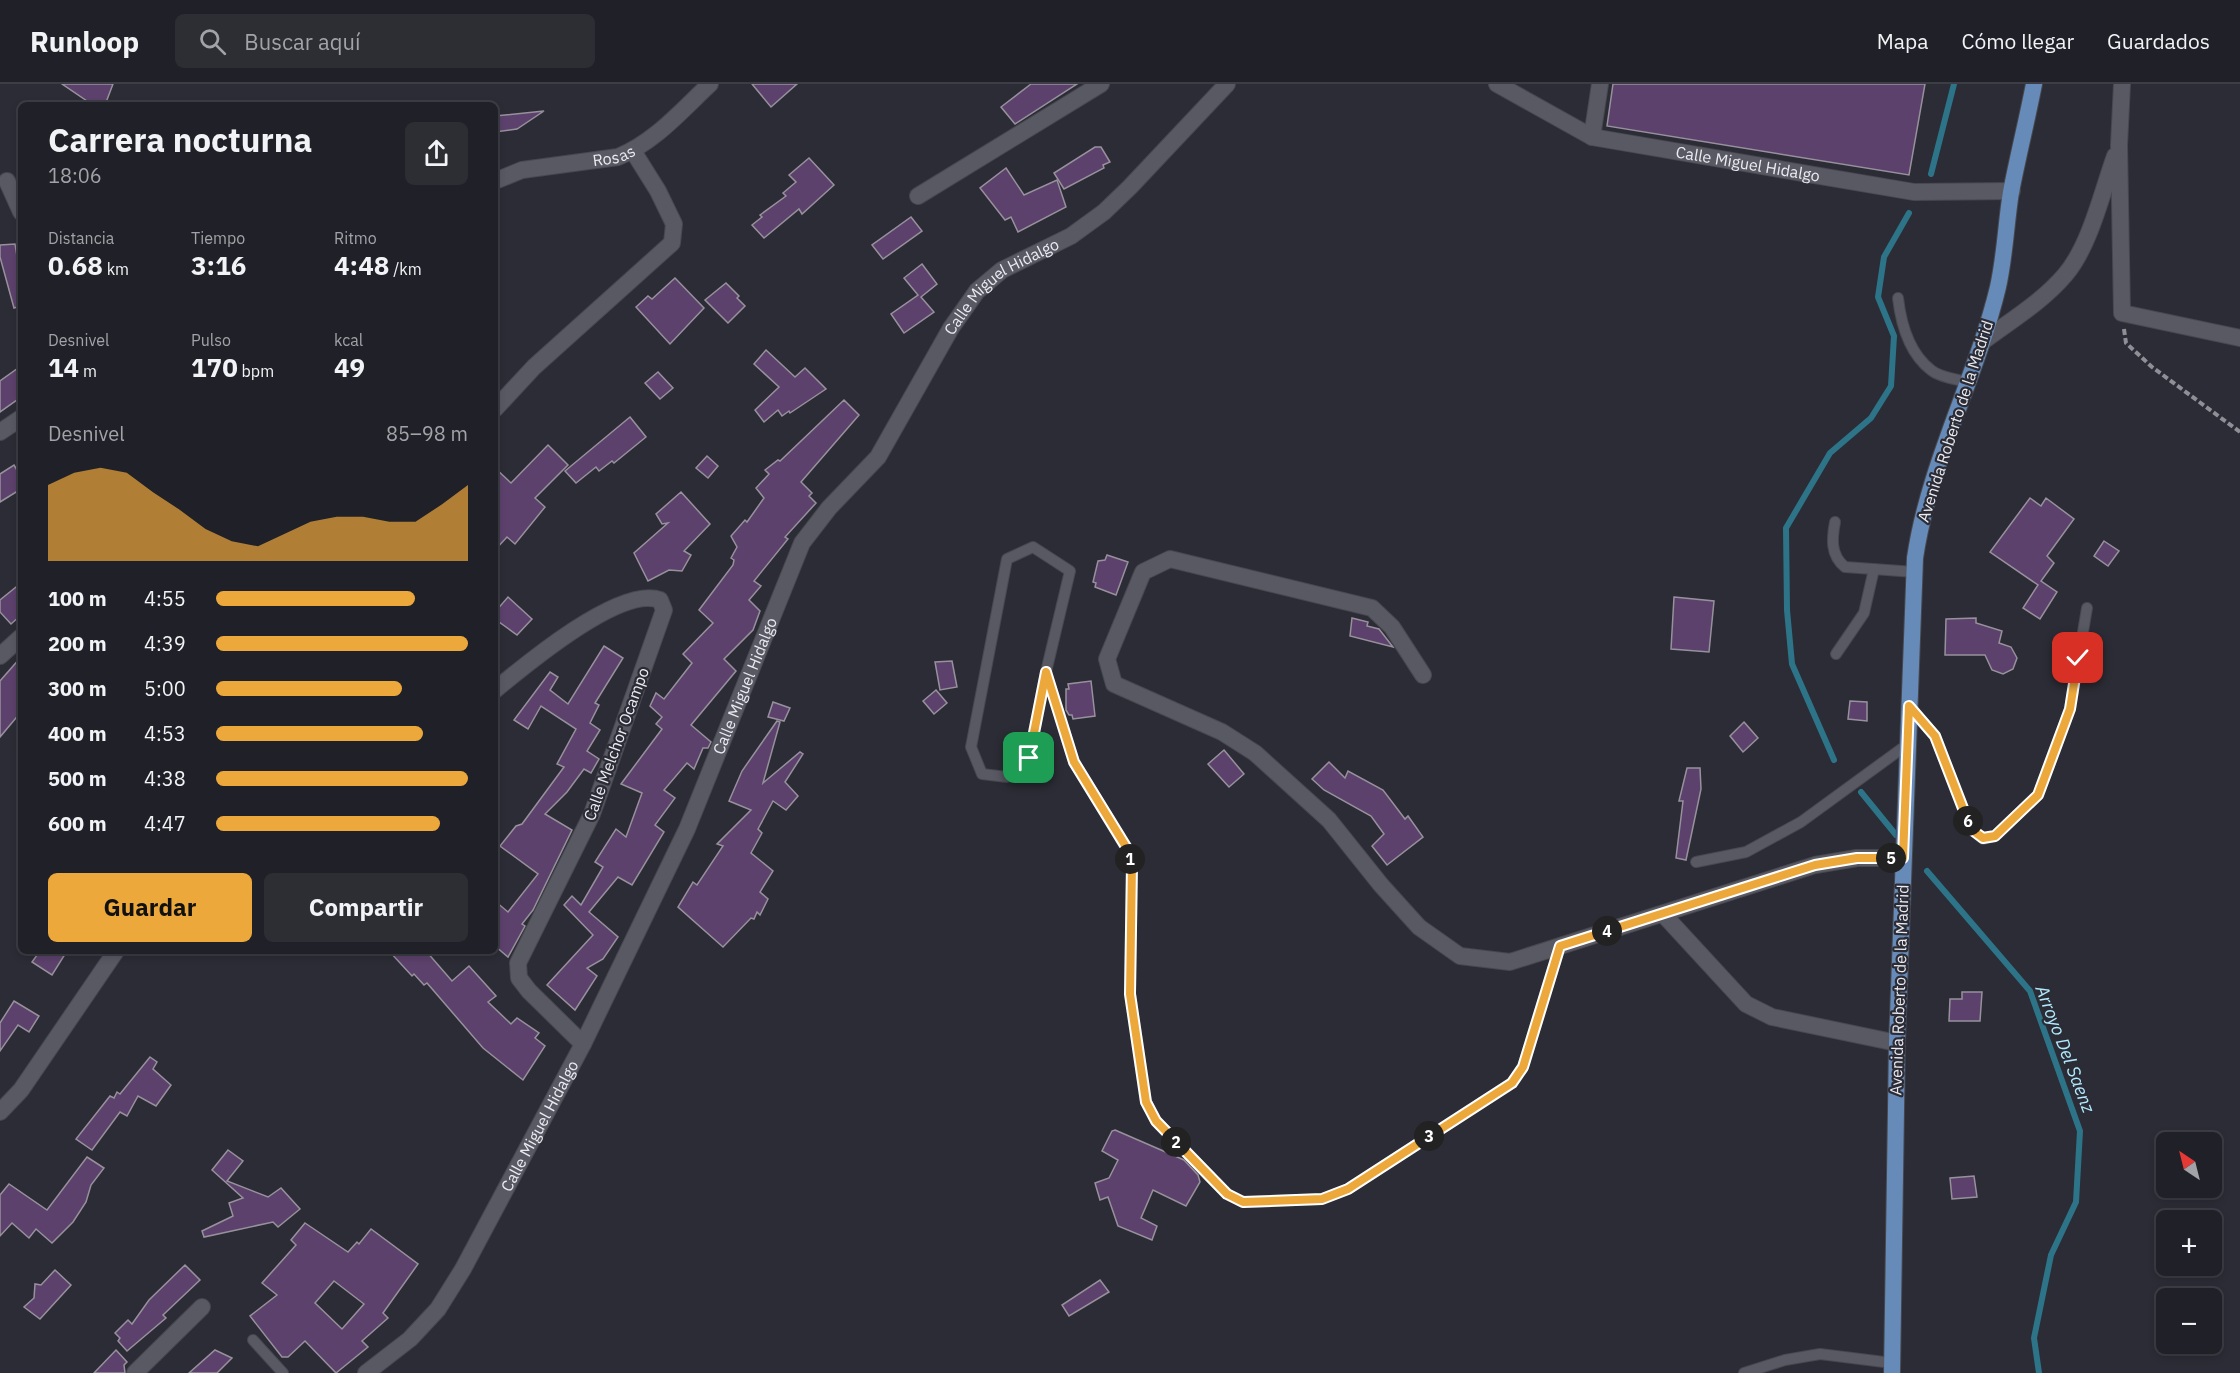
<!DOCTYPE html>
<html lang="es">
<head>
<meta charset="utf-8">
<style>
  :root { --surface:#202128; --page:#2d2e34; --text:#f1f3f6; --muted:#a2a3a8; --line:#3d3e45; --accent:#eda83b }
  body { margin:0; font-family:"IBM Plex Sans",sans-serif; background:var(--page); color:var(--text); height:100vh; display:flex; flex-direction:column; font-size:22px; white-space:nowrap }
  * { box-sizing:border-box; margin:0 }
  p { font-size:20px; color:var(--muted) }
  .icon { flex:none; width:33px; height:33px; fill:none; stroke:currentColor; stroke-width:2; stroke-linecap:round; stroke-linejoin:round }
  .map { position:relative; flex:1; overflow:hidden }
  .sheet { position:absolute; left:18px; top:18px; width:480px; height:852px; display:flex; flex-direction:column; background:var(--surface); border-radius:9px; box-shadow:0 3px 9px #0003,0 0 0 2px var(--line) }
  .sheet>* { flex:none }
  .needle { width:39px; rotate:325deg }
  .tools { position:absolute; left:2156px; top:1048px; display:grid; gap:12px }
  .tools a { display:grid; place-items:center; width:66px; height:66px; border-radius:9px; background:var(--surface); box-shadow:0 3px 9px #0003,0 0 0 2px var(--line); font-size:30px }
  .pin { position:absolute; display:grid; place-items:center; width:51px; height:51px; color:#fff; margin:-26px; border-radius:12px; box-shadow:0 3px 9px #0006 }
  .km { position:absolute; width:30px; height:30px; margin:-15px; border-radius:50%; background:#222; color:#fff; font-size:16px; line-height:30px; text-align:center }
  .round { display:grid; place-items:center; flex:none; width:63px; height:63px; border-radius:9px; background:var(--page) }
  .summary { display:flex; align-items:center; justify-content:space-between; height:102px; padding:0 30px }
  h1 { font-size:33px; font-weight:800; line-height:45px }
  .figures { display:grid; grid-template-columns:repeat(3,1fr); gap:9px; height:102px; padding:6px 30px }
  .figures div { display:grid; align-content:center }
  .figures b { font-size:26px; font-weight:800 }
  .figures small { font-size:16px; font-weight:400 }
  .figures p { font-size:16px }
  .chart { height:168px; padding:12px 30px }
  .chart p { display:flex; justify-content:space-between }
  .chart svg { width:100%; height:108px; margin-top:6px; fill:var(--accent); opacity:.7 }
  .action { display:flex; gap:12px; margin-top:auto; padding:12px 30px }
  .action a { flex:1; height:69px; border-radius:9px; background:var(--accent); color:#111; font-size:24px; font-weight:800; line-height:69px; text-align:center }
  .action a+a { background:var(--page); color:var(--text) }
  ul { padding:0 30px; list-style:none; font-size:20px }
  li { display:grid; grid-template-columns:96px 72px 1fr; align-items:center; height:45px }
  li i { height:15px; border-radius:8px; background:var(--accent) }
  header { display:flex; align-items:center; gap:36px; box-sizing:border-box; height:84px; padding:0 30px; background:var(--surface); border-bottom:2px solid var(--line) }
  header strong { font-size:28px }
  nav { display:flex; gap:33px; margin-inline-start:auto; font-size:21px }
  .search { width:420px; height:54px; background:var(--page); display:flex; align-items:center; gap:15px; box-sizing:border-box; padding:0 21px; border-radius:9px; color:var(--muted); font-size:22px }
  .map>svg:first-child { display:block }
  .lines { fill:none; stroke-linecap:round; stroke-linejoin:round }
  .stream { stroke:#2d7489; stroke-width:6 }
  .building { fill:#5c416c; stroke:#97919c; stroke-width:1.5; fill-rule:evenodd }
  .service-casing { stroke:#47484f; stroke-width:12 }
  .minor-casing { stroke:#47484f; stroke-width:18 }
  .primary-casing { stroke:#47484f; stroke-width:18 }
  .path { stroke:#8f9097; stroke-width:4; stroke-dasharray:6 3; stroke-linecap:butt }
  .service { stroke:#595964; stroke-width:10 }
  .minor { stroke:#595964; stroke-width:16 }
  .primary { stroke:#678bb9; stroke-width:16 }
  .route-casing { stroke:#fff; stroke-width:12 }
  .route { stroke:#eda83b; stroke-width:8 }
  .labels { text-anchor:middle; stroke-width:4.5; stroke-linejoin:round; paint-order:stroke }
  .street-label { font-size:16px; fill:#eaebf1; stroke:#2b2c35 }
  .water-label { font-size:18px; font-style:italic; fill:#b1eafe; stroke:#2b2c35 }
</style>
</head>
<body>
<header>
<strong>Runloop</strong>
<div class="search"><svg class="icon" aria-label="search" viewBox="0 0 24 24"><circle cx="10" cy="10" r="6"/><path d="M15 15l6 6"/></svg>Buscar aquí</div>
<nav><a>Mapa</a><a>Cómo llegar</a><a>Guardados</a></nav>
</header>
<div class="map">
<svg width="2240" height="1289" viewBox="0 0 2240 1289">
  <rect width="100%" height="100%" fill="#2b2c35"/>
  <g class="lines">
    <!-- stream -->
    <g class="stream">
      <polyline points="1931,90 1954,0"/>
      <polyline points="1834,676 1792,580 1787,526 1786,444 1830,369 1871,334 1891,302 1894,252 1878,213 1884,173 1909,129"/>
      <polyline points="1861,708 1896,751"/>
      <polyline points="1927,787 2030,907 2080,1047 2076,1118 2051,1171 2034,1254 2039,1289"/>
    </g>
  </g>
  <!-- building -->
  <g class="building">
    <polygon points="62,0 113,0 105,21 93,21"/>
    <polygon points="752,0 797,0 771,23"/>
    <polygon points="1031,0 1077,0 1015,40 1001,23"/>
    <polygon points="1613,0 1925,0 1909,91 1607,42"/>
    <polygon points="544,27 517,45 495,48 495,32"/>
    <polygon points="1095,63 1101,63 1110,78 1103,81 1104,84 1064,105 1054,89"/>
    <polygon points="809,74 834,101 802,130 799,125 764,154 752,141 762,133 760,131 786,112 783,109 796,98 789,91"/>
    <polygon points="1006,84 1024,111 1057,96 1066,123 1018,148 1011,133 1005,136 980,104"/>
    <polygon points="911,133 922,147 883,175 872,161"/>
    <polygon points="15,160 21,197 21,222 14,224 0,173 0,161"/>
    <polygon points="922,180 937,200 921,213 934,228 904,249 891,230 918,211 904,194"/>
    <polygon points="675,194 704,224 670,260 636,223 648,212 652,215"/>
    <polygon points="726,199 739,212 737,214 745,222 728,239 705,216"/>
    <polygon points="766,266 795,293 805,284 826,305 790,329 789,327 782,332 778,326 764,338 755,326 779,303 754,280"/>
    <polygon points="21,282 21,313 0,328 0,297"/>
    <polygon points="658,288 673,304 660,315 645,299"/>
    <polygon points="844,316 859,331 801,398 812,409 809,412 816,419 785,453 788,455 754,497 761,502 749,516 760,527 753,546 724,575 736,587 691,641 711,658 708,664 703,664 694,685 687,679 664,706 675,714 655,741 664,748 632,801 618,793 589,828 618,853 603,875 587,884 597,892 575,926 547,901 593,851 564,821 572,812 581,821 603,783 595,778 616,745 626,753 642,709 621,700 662,645 656,640 662,633 650,622 656,609 664,615 692,579 683,570 713,539 699,526 733,481 734,476 731,474 737,463 731,452 745,436 747,438 764,414 756,404 769,390 765,386 778,376 780,377"/>
    <polygon points="630,333 646,353 614,379 612,377 599,387 596,383 576,399 565,387"/>
    <polygon points="548,361 568,381 535,414 545,423 515,460 507,453 495,466 495,384 511,399"/>
    <polygon points="707,372 718,382 708,394 696,384"/>
    <polygon points="14,381 21,393 21,405 0,418 0,390"/>
    <polygon points="681,408 710,440 684,467 691,471 682,487 669,486 648,497 634,469 668,439 662,440 656,430"/>
    <polygon points="2030,414 2041,422 2046,414 2074,435 2047,472 2054,479 2041,497 2057,508 2040,535 2023,524 2038,501 1990,468"/>
    <polygon points="2104,457 2119,467 2108,482 2094,472"/>
    <polygon points="1107,471 1128,478 1116,511 1095,503 1096,499 1093,498 1098,477 1105,476"/>
    <polygon points="21,499 21,531 11,540 0,528 0,516"/>
    <polygon points="508,513 532,535 517,551 495,535 495,528"/>
    <polygon points="1674,513 1714,517 1709,568 1671,565"/>
    <polygon points="1352,534 1368,538 1367,542 1379,545 1393,563 1350,552"/>
    <polygon points="1976,534 1976,539 2002,547 1999,559 2011,563 2017,574 2013,585 2003,590 1992,586 1985,571 1945,571 1946,535"/>
    <polygon points="604,562 623,574 595,619 599,621 590,639 600,646 587,667 599,675 591,689 584,685 567,708 545,730 572,746 533,826 522,840 525,842 508,873 495,862 495,817 508,828 538,790 500,762 516,742 522,740 564,683 557,680 576,645 541,622 528,645 514,636 550,588 558,593 550,606 568,620"/>
    <polygon points="21,573 21,628 0,653 0,597"/>
    <polygon points="952,577 957,603 940,606 935,578"/>
    <polygon points="1091,597 1095,632 1073,635 1072,631 1069,631 1066,626 1066,605 1069,605 1068,600"/>
    <polygon points="936,606 947,619 934,630 923,617"/>
    <polygon points="1850,617 1867,618 1867,637 1848,635"/>
    <polygon points="773,618 790,624 784,637 768,633"/>
    <polygon points="777,637 780,638 763,699 800,668 803,670 785,698 798,712 786,726 773,717 758,745 762,749 751,769 773,787 760,808 768,815 760,831 757,828 754,835 751,834 723,863 678,823 693,798 697,801 723,762 717,760 751,726 729,717 742,687"/>
    <polygon points="1744,638 1758,654 1743,668 1730,652"/>
    <polygon points="1224,666 1244,690 1229,703 1208,680"/>
    <polygon points="1329,678 1345,694 1348,687 1383,706 1405,735 1408,732 1423,753 1387,781 1372,762 1384,750 1371,732 1324,706 1312,695"/>
    <polygon points="1687,684 1700,684 1701,705 1686,776 1676,774 1683,717 1679,717"/>
    <polygon points="40,867 67,867 52,891 32,878"/>
    <polygon points="389,867 426,867 452,897 469,882 496,912 488,918 511,940 517,934 539,949 535,954 545,962 523,996 483,964 427,899 424,901 414,890 412,892"/>
    <polygon points="1962,908 1982,908 1980,937 1949,937 1950,915 1962,915"/>
    <polygon points="14,917 39,932 29,948 18,941 0,967 0,939"/>
    <polygon points="150,973 157,978 153,985 171,1001 156,1022 138,1012 127,1032 120,1028 92,1066 76,1055 110,1012 114,1014 117,1008 120,1010"/>
    <polygon points="1115,1046 1184,1076 1198,1091 1200,1098 1186,1122 1153,1106 1141,1134 1157,1142 1152,1156 1118,1142 1108,1113 1100,1116 1095,1099 1109,1094 1118,1076 1102,1067 1112,1047"/>
    <polygon points="228,1066 243,1077 227,1097 268,1113 281,1104 300,1125 278,1143 273,1138 204,1153 202,1147 233,1132 229,1119 243,1114 212,1086"/>
    <polygon points="87,1073 104,1084 91,1101 86,1118 73,1138 52,1159 36,1145 29,1154 12,1139 0,1152 0,1111 9,1100 47,1126"/>
    <polygon points="1974,1092 1977,1113 1952,1115 1950,1094"/>
    <path d="M 305,1139 L 348,1168 L 357,1158 L 359,1160 L 371,1145 L 418,1180 L 383,1229 L 388,1234 L 362,1257 L 368,1263 L 336,1289 L 305,1257 L 288,1273 L 282,1273 L 250,1232 L 277,1211 L 262,1199 L 296,1161 L 291,1156 ZM 334,1197 L 364,1220 L 342,1245 L 315,1219 Z"/>
    <polygon points="185,1181 200,1196 163,1231 166,1234 127,1267 118,1257 120,1254 115,1249 128,1236 132,1240 149,1216"/>
    <polygon points="55,1186 71,1201 40,1235 24,1223 34,1214 35,1200 41,1201"/>
    <polygon points="1100,1196 1109,1208 1069,1232 1062,1221"/>
    <polygon points="116,1266 127,1278 124,1281 125,1289 94,1289"/>
    <polygon points="215,1266 232,1274 217,1289 189,1289"/>
  </g>
  <g class="lines">
    <defs>
      <g id="service">
        <path d="M 1898,214 C 1901,240 1909,269 1931,286 C 1939,293 1956,295 1966,298"/>
        <path d="M 1835,438 C 1832,454 1830,471 1845,483 L 1915,488"/>
        <polyline points="1836,570 1864,529 1874,485"/>
        <polyline points="1046,588 1029,674 1007,693 982,690 971,663 1007,475 1033,463 1070,487 1046,588 1074,678 1128,767 1132,780 1130,910 1146,1018 1156,1037 1227,1110 1243,1118 1322,1115 1348,1105 1512,999 1523,983 1560,862"/>
        <polyline points="1909,623 1935,652 1971,745 1983,755 1995,752 2038,711 2070,625 2087,524"/>
        <polyline points="1696,778 1746,768 1801,738 1908,660"/>
        <polyline points="253,1256 283,1289"/>
        <polyline points="1744,1289 1785,1276 1820,1270 1892,1279"/>
      </g>
      <g id="minor">
        <path id="s1" d="M 1497,0 L 1592,53 L 1914,108 L 2012,107"/>
        <polyline points="2122,0 2119,61 2122,229 2240,254"/>
        <polyline points="1592,53 1600,0"/>
        <polyline points="7,97 21,128"/>
        <path id="s2" d="M 495,97 L 522,86 L 618,73 C 655,58 682,26 710,0"/>
        <polyline points="918,112 1101,0"/>
        <path d="M 1982,258 C 2010,237 2042,218 2065,191 C 2090,162 2102,108 2115,72"/>
        <polyline points="495,325 534,283 672,159 674,140 658,107 633,67"/>
        <polyline points="0,348 21,334"/>
        <polyline points="0,572 21,553"/>
        <polyline points="1423,591 1392,543 1372,524 1170,475 1143,488 1107,575 1114,600 1222,648 1255,669 1329,736 1381,801 1419,843 1460,872 1510,878 1815,781 1857,774 1903,774"/>
        <path d="M 495,606 C 525,581 621,501 660,516 L 664,526 L 592,730 L 518,879 L 519,894 L 529,907 L 583,960"/>
        <polyline points="1663,830 1746,920 1772,933 1897,959"/>
        <polyline points="0,1028 21,1006 116,867"/>
        <polyline points="135,1289 202,1223"/>
        <path id="s3" d="M 366,1289 L 410,1255 L 438,1225 L 463,1185 L 583,960 L 687,745 L 802,459 L 829,424 L 878,373 L 951,244 L 977,207 L 1002,186 L 1071,152 L 1104,128 L 1130,103 L 1227,0"/>
      </g>
      <path id="primary" d="M 1892,1289 L 1897,959 L 1915,474 C 1929,379 1976,295 1998,203 C 2005,172 2006,139 2011,108 C 2018,72 2027,36 2034,0"/>
    </defs>
    <!-- service casing -->
    <use href="#service" class="service-casing"/>
    <!-- minor casing -->
    <use href="#minor" class="minor-casing"/>
    <!-- primary casing -->
    <use href="#primary" class="primary-casing"/>
    <!-- path -->
    <polyline class="path" points="2124,245 2126,259 2152,283 2240,348"/>
    <!-- service -->
    <use href="#service" class="service"/>
    <!-- minor -->
    <use href="#minor" class="minor"/>
    <!-- primary -->
    <use href="#primary" class="primary"/>
  </g>
  <g class="lines">
    <defs>
      <polyline id="route" points="1029,674 1046,588 1074,678 1128,766 1132,780 1130,910 1146,1018 1156,1037 1227,1110 1243,1118 1322,1115 1348,1105 1512,999 1523,983 1560,862 1815,781 1857,774 1903,774 1909,622 1935,652 1971,745 1983,754 1995,752 2038,711 2070,625 2078,574"/>
    </defs>
    <!-- route casing -->
    <use href="#route" class="route-casing"/>
    <!-- route -->
    <use href="#route" class="route"/>
  </g>
  <g class="labels">
    <!-- street labels -->
    <g class="street-label">
      <text dy="6" stroke="none"><textPath href="#s2" startOffset="122">Rosas</textPath></text>
      <text dy="6" stroke="none"><textPath href="#s1" startOffset="267">Calle Miguel Hidalgo</textPath></text>
      <text dy="6" stroke="none"><textPath href="#s3" startOffset="1276">Calle Miguel Hidalgo</textPath></text>
      <text transform="translate(1955 337) rotate(-72)" y="6">Avenida Roberto de la Madrid</text>
      <text dy="6" stroke="none"><textPath href="#s3" startOffset="792">Calle Miguel Hidalgo</textPath></text>
      <text transform="translate(616 660) rotate(-70)" y="6">Calle Melchor Ocampo</text>
      <text transform="translate(1899 906) rotate(-88)" y="6">Avenida Roberto de la Madrid</text>
      <text dy="6" stroke="none"><textPath href="#s3" startOffset="306">Calle Miguel Hidalgo</textPath></text>
    </g>
    <!-- water labels -->
    <g class="water-label">
      <text transform="translate(2065 965) rotate(69)" y="6">Arroyo Del Saenz</text>
    </g>
  </g>
</svg>
<div class="tools">
<a><svg class="needle" viewBox="-14 -14 28 28"><path d="M0-13l5 13h-10z" fill="#e53935"/><path d="M0 13l5-13h-10z" fill="#a2a3a8"/></svg></a>
<a>+</a>
<a>−</a>
</div>
<div class="pin" style="left:1029px;top:674px;background:#1e9e55"><svg class="icon" aria-label="arrive" viewBox="0 0 24 24"><path d="M6 21V4h12l-3 4 3 4H6"/></svg></div>
<div class="pin" style="left:2078px;top:574px;background:#d93025"><svg class="icon" aria-label="check" viewBox="0 0 24 24"><path d="M5 12l5 5 9-10"/></svg></div>
<b class="km" style="left:1130px;top:775px">1</b>
<b class="km" style="left:1176px;top:1058px">2</b>
<b class="km" style="left:1429px;top:1052px">3</b>
<b class="km" style="left:1607px;top:847px">4</b>
<b class="km" style="left:1891px;top:774px">5</b>
<b class="km" style="left:1968px;top:737px">6</b>
<section class="sheet">
<div class="summary"><div><h1>Carrera nocturna</h1><p>18:06</p></div><a class="round"><svg class="icon" aria-label="share" viewBox="0 0 24 24"><path d="M12 15V3M7 8l5-5 5 5M5 13v7h14v-7"/></svg></a></div>
<div class="figures">
<div><p>Distancia</p><b>0.68<small> km</small></b></div>
<div><p>Tiempo</p><b>3:16</b></div>
<div><p>Ritmo</p><b>4:48<small> /km</small></b></div>
</div>
<div class="figures">
<div><p>Desnivel</p><b>14<small> m</small></b></div>
<div><p>Pulso</p><b>170<small> bpm</small></b></div>
<div><p>kcal</p><b>49</b></div>
</div>
<div class="chart"><p><span>Desnivel</span>85–98 m</p>
<svg viewBox="0 0 160 44" preserveAspectRatio="none"><path d="M0 44V13L10 8L20 6L30 8L40 16L50 23L60 31L70 36L80 38L90 33L100 28L110 26L120 26L130 28L140 28L150 21L160 13V44z"/></svg>
</div>
<ul>
<li><b>100 m</b>4:55<i style="width:79%"></i></li>
<li><b>200 m</b>4:39<i style="width:100%"></i></li>
<li><b>300 m</b>5:00<i style="width:74%"></i></li>
<li><b>400 m</b>4:53<i style="width:82%"></i></li>
<li><b>500 m</b>4:38<i style="width:100%"></i></li>
<li><b>600 m</b>4:47<i style="width:89%"></i></li>
</ul>
<div class="action"><a>Guardar</a><a>Compartir</a></div>
</section>
</div>
</body>
</html>
